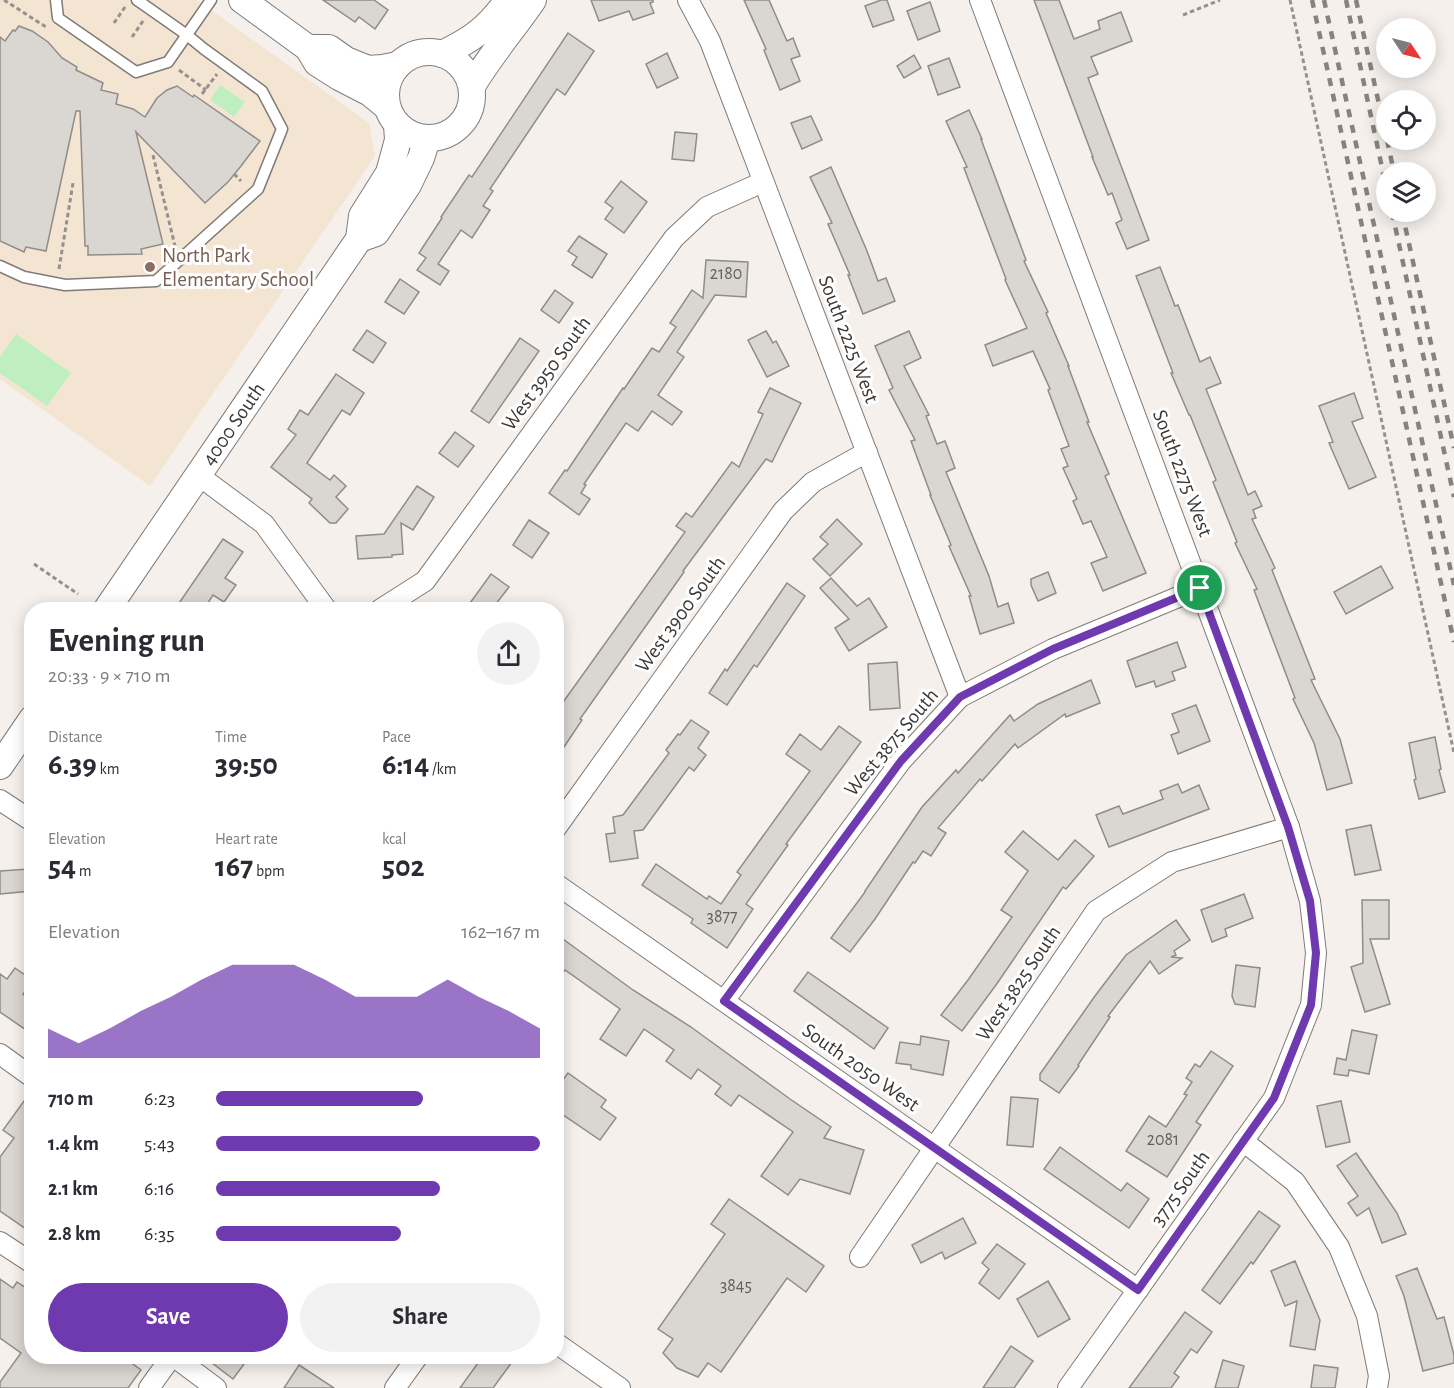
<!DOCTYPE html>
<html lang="en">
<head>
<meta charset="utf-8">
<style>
  :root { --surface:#fff; --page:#f2f2f3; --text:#2b2b33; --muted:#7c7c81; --accent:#6f3ab0 }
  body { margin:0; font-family:"Alegreya Sans",sans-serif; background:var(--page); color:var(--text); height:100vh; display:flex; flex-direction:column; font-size:22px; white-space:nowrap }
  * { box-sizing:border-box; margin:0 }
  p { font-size:20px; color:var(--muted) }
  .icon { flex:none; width:33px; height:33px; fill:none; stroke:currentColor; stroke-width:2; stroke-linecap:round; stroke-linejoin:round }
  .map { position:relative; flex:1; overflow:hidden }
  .drawer { position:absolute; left:24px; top:602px; width:540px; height:762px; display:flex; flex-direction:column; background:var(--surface); border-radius:24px; box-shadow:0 3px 15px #0003 }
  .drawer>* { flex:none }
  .needle { width:39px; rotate:125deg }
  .tools { position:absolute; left:1376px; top:18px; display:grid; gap:12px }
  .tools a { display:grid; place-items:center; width:60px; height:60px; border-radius:50%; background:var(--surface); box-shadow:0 3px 15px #0003; font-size:30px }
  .pin { position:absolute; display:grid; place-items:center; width:51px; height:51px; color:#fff; margin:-26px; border:3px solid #fff; border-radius:50%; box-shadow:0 2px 6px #0007 }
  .round { display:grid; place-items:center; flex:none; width:63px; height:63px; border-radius:32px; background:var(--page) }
  .summary { display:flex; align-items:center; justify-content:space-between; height:102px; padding:0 24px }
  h1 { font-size:33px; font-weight:600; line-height:45px }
  .figures { display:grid; grid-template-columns:repeat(3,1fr); gap:9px; height:102px; padding:6px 24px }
  .figures div { display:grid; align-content:center }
  .figures b { font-size:30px; font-weight:600 }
  .figures small { font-size:16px; font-weight:400 }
  .figures p { font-size:16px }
  .chart { height:168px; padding:12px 24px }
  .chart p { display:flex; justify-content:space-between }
  .chart svg { width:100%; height:108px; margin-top:6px; fill:var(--accent); opacity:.7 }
  .primary-button { display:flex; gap:12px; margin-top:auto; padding:12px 24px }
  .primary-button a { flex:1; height:69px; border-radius:36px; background:var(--accent); color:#fff; font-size:24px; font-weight:600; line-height:69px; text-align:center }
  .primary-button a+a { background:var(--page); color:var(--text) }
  ul { padding:0 24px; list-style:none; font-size:20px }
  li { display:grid; grid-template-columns:96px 72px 1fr; align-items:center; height:45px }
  li i { height:15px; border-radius:8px; background:var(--accent) }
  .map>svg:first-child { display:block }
  .education { fill:#f4e5d2 }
  .green { fill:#bfefc1 }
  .building { fill:#dad6d1; stroke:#908c88; stroke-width:1.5 }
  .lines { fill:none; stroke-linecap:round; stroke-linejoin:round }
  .service-casing { stroke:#807b78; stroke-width:13 }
  .minor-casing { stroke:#807b78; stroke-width:22 }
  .tertiary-casing { stroke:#807b78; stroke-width:28 }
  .path { stroke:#95918f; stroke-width:3; stroke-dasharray:4.5 3; stroke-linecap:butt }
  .service { stroke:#fff; stroke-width:10 }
  .minor { stroke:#fff; stroke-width:20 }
  .tertiary { stroke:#fff; stroke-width:26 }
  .rail { stroke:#858280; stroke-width:4.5; stroke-dasharray:8 8; stroke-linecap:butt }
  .route-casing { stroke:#fff; stroke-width:12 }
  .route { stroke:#6f3ab0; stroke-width:8 }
  .education-dot { fill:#8d6e63; stroke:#fefefe; stroke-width:2 }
  .labels { text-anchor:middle; stroke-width:6; stroke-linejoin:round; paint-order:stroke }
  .number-label { font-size:18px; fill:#62605e }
  .education-label { font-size:21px; fill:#785e54; stroke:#fefefe; text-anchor:start }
  .street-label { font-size:21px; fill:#3a3837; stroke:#fefefe }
</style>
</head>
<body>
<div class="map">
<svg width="1454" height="1388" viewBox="0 0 1454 1388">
  <rect width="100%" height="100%" fill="#f5f0ec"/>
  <!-- education -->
  <polygon class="education" points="0,0 197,0 369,123 375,156 150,486 0,379"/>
  <!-- green -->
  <g class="green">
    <polygon points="220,85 245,102 234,117 210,100"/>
    <polygon points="16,334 71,373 47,406 0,373 0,357"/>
  </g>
  <!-- building -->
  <g class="building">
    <polygon points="323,0 374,0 388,10 375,29 359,17 355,22"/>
    <polygon points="591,0 653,0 653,2 650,3 654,13 633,20 629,11 599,21"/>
    <polygon points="744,0 769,0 787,41 793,38 800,56 791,59 800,81 780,90 764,50 766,49"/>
    <polygon points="881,0 887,0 894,20 873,27 865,6"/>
    <polygon points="1034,0 1059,0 1074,39 1100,29 1098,21 1121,12 1132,41 1091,57 1098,74 1088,78 1149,240 1127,249 1116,223 1122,220 1112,193 1108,195 1092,157 1093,157"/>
    <polygon points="930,2 940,31 918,40 907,11"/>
    <polygon points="19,26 32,31 48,42 62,58 77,67 76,70 103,83 101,90 118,94 116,104 133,109 145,117 157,98 167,90 177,86 193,97 194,95 260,141 241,166 228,182 205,203 136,132 163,244 141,249 142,254 88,255 88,246 85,246 80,111 76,111 46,251 26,247 24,252 0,241 0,37 5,41 13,30 15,31"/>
    <polygon points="568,33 594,51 565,95 557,89 490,189 493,191 483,206 490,210 472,238 461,230 438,264 449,271 440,285 417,270 426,258 419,253 442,218 441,217 469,175 472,177"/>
    <polygon points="667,53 678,78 657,88 646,64"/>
    <polygon points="914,55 921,68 904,78 897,66"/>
    <polygon points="949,58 960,87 938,95 928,66"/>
    <polygon points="969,110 982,139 981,139 1026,260 1024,261 1048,312 1046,313 1069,366 1068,366 1089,422 1087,422 1109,474 1105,476 1146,573 1103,591 1091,563 1107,557 1091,521 1083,524 1073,501 1077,499 1063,468 1068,466 1061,449 1069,446 1048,390 1050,389 1033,351 993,366 985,345 1027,328 1005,280 1006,279 964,168 967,167 946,121"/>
    <polygon points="811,116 822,140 802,149 791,123"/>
    <polygon points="675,132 697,134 694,161 672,159"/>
    <polygon points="831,167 867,251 878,281 886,278 895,301 863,314 848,275 850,275 828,224 832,223 810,177"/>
    <polygon points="621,181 647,202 624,233 605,219 613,208 605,202"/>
    <polygon points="579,236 607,254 592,278 572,265 577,257 568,251"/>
    <polygon points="706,260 748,262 746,297 715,295 677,352 684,357 658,395 682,412 672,425 652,411 638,431 626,423 584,484 586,485 581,493 590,499 579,515 549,493 565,470 567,471 608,410 623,388 624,389 652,348 659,352 676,327 670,323 692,290 703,298"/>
    <polygon points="1160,267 1175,306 1178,305 1200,362 1210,357 1221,383 1206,389 1248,495 1255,491 1262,506 1253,510 1256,518 1252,519 1275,568 1272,570 1315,679 1311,680 1340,739 1352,783 1327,790 1314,743 1293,699 1295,698 1254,590 1257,589 1235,543 1237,542 1213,482 1216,480 1190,415 1189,415 1171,373 1173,373 1136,276"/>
    <polygon points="400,279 419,292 404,314 385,302"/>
    <polygon points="555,290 573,303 559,323 541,310"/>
    <polygon points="367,330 386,343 373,363 353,350"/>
    <polygon points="766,331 773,343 776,341 789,366 767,377 748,340"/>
    <polygon points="909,331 921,358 904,366 929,415 926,416 937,444 945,441 955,468 946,472 989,576 998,607 1008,603 1014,623 980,634 969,596 971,596 949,546 951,545 930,495 931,495 911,441 915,440 889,390 893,388 875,346"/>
    <polygon points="520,338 539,351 489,423 471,411"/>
    <polygon points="336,374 364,393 350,415 342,410 307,463 330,480 334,475 346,486 336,497 348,509 336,523 330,523 309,503 312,499 271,467 296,435 288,429 300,410 308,415"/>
    <polygon points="770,388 801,403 772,462 766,459 683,571 684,572 580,719 582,720 556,759 556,712 685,532 676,526 686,513 692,517 732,462 739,467 763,414 758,412"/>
    <polygon points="1354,393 1363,418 1352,422 1376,477 1349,489 1329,443 1333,442 1319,406"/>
    <polygon points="455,432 474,446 458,467 439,453"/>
    <polygon points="417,486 434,497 413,530 401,523 403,554 392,555 392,557 358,559 356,536 384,534"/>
    <polygon points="837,519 862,544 830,576 813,559 828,544 820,537"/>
    <polygon points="529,520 549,533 532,558 513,545"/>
    <polygon points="223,539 243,552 225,578 236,585 224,602 213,595 206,606 210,609 175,609"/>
    <polygon points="1381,566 1393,588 1346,614 1334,592"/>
    <polygon points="1048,572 1056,593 1038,601 1031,585 1031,579"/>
    <polygon points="491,574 509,587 492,609 479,609 470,603"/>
    <polygon points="831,578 857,606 869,598 887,627 849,651 835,628 849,619 820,588"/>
    <polygon points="787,583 805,596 757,667 754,665 727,705 709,693 725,669 727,671"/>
    <polygon points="1177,642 1186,667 1172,672 1175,680 1156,687 1154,681 1136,687 1127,661"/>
    <polygon points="897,662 900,708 870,710 868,664"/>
    <polygon points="1091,680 1100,703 1066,717 1065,714 1018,748 1015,744 982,781 980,779 938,828 946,833 931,856 923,851 915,863 913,862 875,919 850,952 831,938 865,892 865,891 922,807 956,770 958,773 1010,715 1014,721 1038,704"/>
    <polygon points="1196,705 1210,741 1178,754 1171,735 1179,732 1172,714"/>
    <polygon points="691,720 709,732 698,748 706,755 694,771 689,767 643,830 634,831 638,858 610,862 606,834 615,833 613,817 623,815 669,753 666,750 678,734 680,735"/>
    <polygon points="839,726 861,742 786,844 788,845 746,904 753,909 727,948 691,923 693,919 642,885 656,864 707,899 709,896 721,904 741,875 737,872 810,771 786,754 800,734 821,750"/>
    <polygon points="1435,737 1441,769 1439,770 1445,792 1419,799 1414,780 1416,779 1409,743"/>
    <polygon points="1178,784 1182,793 1199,785 1209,809 1109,847 1096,815 1119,806 1123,814 1163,799 1160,791"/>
    <polygon points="1371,825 1381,870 1355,875 1346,830"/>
    <polygon points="1023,831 1058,860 1075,840 1094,856 1066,889 1063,887 996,985 962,1031 941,1015 968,980 1012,917 1001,910 1028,871 1005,852"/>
    <polygon points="29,869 31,891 0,894 0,871"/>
    <polygon points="1244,894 1253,918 1225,929 1227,936 1212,942 1201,910"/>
    <polygon points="1362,900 1389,900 1389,939 1370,939 1390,1004 1365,1012 1351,967 1363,963"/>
    <polygon points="1176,920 1190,940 1174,951 1176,955 1171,957 1182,958 1159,974 1150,961 1108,1016 1110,1017 1078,1065 1079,1066 1059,1093 1040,1080 1040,1074 1095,996 1126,955"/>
    <polygon points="556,934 633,990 691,1027 790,1099 831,1127 824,1138 864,1150 850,1194 800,1179 788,1195 761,1176 793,1132 739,1095 731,1106 715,1094 721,1086 698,1069 691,1079 666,1061 674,1050 644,1029 626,1056 600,1039 620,1009 565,970 556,982"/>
    <polygon points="1236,965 1260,968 1255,1007 1235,1004 1232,996"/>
    <polygon points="15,968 32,980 32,982 23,994 32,1001 32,1034 0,1012 0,974 7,979"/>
    <polygon points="808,972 888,1028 874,1049 794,991"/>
    <polygon points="1352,1030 1377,1035 1369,1074 1349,1070 1348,1076 1334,1074 1337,1058 1346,1060"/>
    <polygon points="921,1036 949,1041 943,1075 911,1069 911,1065 896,1063 900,1042 920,1045"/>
    <polygon points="1211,1051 1233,1066 1196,1122 1201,1125 1167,1177 1126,1151 1149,1116 1166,1127 1187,1095 1184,1094 1192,1082 1186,1078 1195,1064 1200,1067"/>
    <polygon points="568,1073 606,1100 601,1107 616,1118 600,1140 556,1110 556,1089"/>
    <polygon points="32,1090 32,1233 0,1211 0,1157 14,1138 3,1130"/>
    <polygon points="1011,1097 1038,1099 1033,1147 1007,1145"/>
    <polygon points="1341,1101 1350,1142 1326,1147 1317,1106"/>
    <polygon points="1060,1147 1121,1191 1127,1183 1149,1199 1129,1228 1044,1169"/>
    <polygon points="1356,1153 1397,1213 1406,1234 1382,1243 1369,1208 1357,1216 1348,1203 1358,1196 1337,1166"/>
    <polygon points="729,1199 824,1266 806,1292 787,1278 721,1372 708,1363 698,1377 677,1368 663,1353 673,1339 658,1329 725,1234 711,1224"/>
    <polygon points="1259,1211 1280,1226 1253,1264 1251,1262 1220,1304 1202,1290"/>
    <polygon points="963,1218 976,1243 945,1259 942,1252 921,1263 912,1245"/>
    <polygon points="997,1244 1025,1264 999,1299 979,1283 989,1269 982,1263"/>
    <polygon points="1295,1261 1320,1320 1315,1350 1290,1346 1297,1301 1285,1306 1271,1271"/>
    <polygon points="1417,1268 1437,1319 1444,1317 1454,1355 1454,1363 1423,1371 1404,1296 1396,1276"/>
    <polygon points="0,1279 13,1288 17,1282 32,1292 31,1356 122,1356 141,1370 128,1388 0,1388 0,1382 21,1353 0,1338"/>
    <polygon points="1048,1281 1070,1319 1038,1337 1017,1299"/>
    <polygon points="1185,1312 1212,1332 1197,1353 1191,1349 1174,1373 1179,1377 1171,1388 1129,1388"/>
    <polygon points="1011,1346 1033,1361 1014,1388 983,1388"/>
    <polygon points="203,1356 250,1356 233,1379"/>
    <polygon points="483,1356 503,1356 512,1362 493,1388 460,1388"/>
    <polygon points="1223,1360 1244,1366 1238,1388 1215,1388"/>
    <polygon points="299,1365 334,1388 284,1388"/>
    <polygon points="1314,1365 1338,1368 1335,1388 1311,1388"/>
  </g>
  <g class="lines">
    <defs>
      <g id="service">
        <polyline points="56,0 58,18 136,72 168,62 211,0"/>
        <polyline points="0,266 24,277 65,285 156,281 258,189 282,129 262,91 204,49 187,35 137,0"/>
      </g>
      <g id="minor">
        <polyline points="688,0 710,41 960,697"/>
        <polyline points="980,0 1289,827 1310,901 1316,953 1311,1005 1274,1098 1068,1388"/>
        <polyline points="198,475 264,524 326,609"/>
        <polyline points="381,609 425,581 674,238 707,207 763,182"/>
        <polyline points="0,800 32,821"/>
        <polyline points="556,828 783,511 813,482 867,452"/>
        <polyline points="556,884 1138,1290"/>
        <polyline points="724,1001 901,761 960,697 1053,649 1200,588"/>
        <polyline points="0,1054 32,1077"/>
        <polyline points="1243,1141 1295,1182 1339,1247 1367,1316 1379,1376 1377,1388"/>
        <polyline points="0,1242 32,1263"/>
        <polyline points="860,1257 1096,911 1172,862 1289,827"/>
        <polyline points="556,1343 620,1388"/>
        <polyline points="173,1356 216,1388"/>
        <polyline points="149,1388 172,1356"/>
        <polyline points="395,1388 418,1356"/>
      </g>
      <g id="tertiary">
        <polyline points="242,0 308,48 317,63 339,77 370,93 387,107"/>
        <polyline points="308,48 329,48 346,60 368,69 382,68 398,65"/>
        <circle cx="429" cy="95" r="43"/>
        <path d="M 442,54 C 473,39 488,28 508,0"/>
        <path d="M 472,86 C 490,56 513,29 533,0"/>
        <polyline points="359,239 376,233 408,185 421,158 427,139"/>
        <path id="s1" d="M 107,609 L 359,239 L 362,216 L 389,173 L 398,140 L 397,125"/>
        <polyline points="0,766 32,719"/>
      </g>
    </defs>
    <!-- service casing -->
    <use href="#service" class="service-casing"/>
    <!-- minor casing -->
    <use href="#minor" class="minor-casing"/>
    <!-- tertiary casing -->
    <use href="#tertiary" class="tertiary-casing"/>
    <!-- path -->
    <g class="path">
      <polyline points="4,0 46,27"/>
      <polyline points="1290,0 1454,753"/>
      <polyline points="1183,15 1220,0"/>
      <polyline points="114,23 125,7"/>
      <polyline points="132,37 143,21"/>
      <polyline points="179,70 206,90"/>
      <polyline points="202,94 217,74"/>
      <polyline points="153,155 175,246"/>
      <polyline points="234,174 241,181"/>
      <polyline points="59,269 73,183"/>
      <polyline points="34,564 78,594"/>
    </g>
    <!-- service -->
    <use href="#service" class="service"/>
    <!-- minor -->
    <use href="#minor" class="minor"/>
    <!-- tertiary -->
    <use href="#tertiary" class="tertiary"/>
    <!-- rail -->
    <g class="rail">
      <polyline points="1312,0 1454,642"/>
      <polyline points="1324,0 1454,585"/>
      <polyline points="1346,0 1386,186"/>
      <polyline points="1356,0 1386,136"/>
      <polyline points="1387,140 1394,172"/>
      <polyline points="1392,212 1454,497"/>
      <polyline points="1402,212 1454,448"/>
    </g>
  </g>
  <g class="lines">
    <defs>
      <polygon id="route" points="1200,588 1288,827 1310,901 1316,953 1311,1005 1274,1098 1138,1290 724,1001 901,761 960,697 1053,649"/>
    </defs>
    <!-- route casing -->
    <use href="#route" class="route-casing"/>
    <!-- route -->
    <use href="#route" class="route"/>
  </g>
  <!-- markers -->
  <circle class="education-dot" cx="150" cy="267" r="6"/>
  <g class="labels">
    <!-- number labels -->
    <g class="number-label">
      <text x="726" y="279">2180</text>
      <text x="722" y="922">3877</text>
      <text x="1163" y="1145">2081</text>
      <text x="736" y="1291">3845</text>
    </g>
    <!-- education labels -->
    <g class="education-label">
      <text x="162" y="262">North Park<tspan x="162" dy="24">Elementary School</tspan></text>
    </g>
    <!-- street labels -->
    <g class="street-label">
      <text transform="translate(849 339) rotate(69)" y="7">South 2225 West</text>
      <text transform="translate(546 373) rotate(-54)" y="7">West 3950 South</text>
      <text dy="7" stroke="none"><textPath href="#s1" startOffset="224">4000 South</textPath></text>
      <text transform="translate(1183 473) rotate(69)" y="7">South 2275 West</text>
      <text transform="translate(680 614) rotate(-54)" y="7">West 3900 South</text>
      <text transform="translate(891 742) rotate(-50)" y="7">West 3875 South</text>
      <text transform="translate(1018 983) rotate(-56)" y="7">West 3825 South</text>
      <text transform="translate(861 1067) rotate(35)" y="7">South 2050 West</text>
      <text transform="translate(1180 1188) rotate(-55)" y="7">3775 South</text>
    </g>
  </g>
</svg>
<div class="tools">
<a><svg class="needle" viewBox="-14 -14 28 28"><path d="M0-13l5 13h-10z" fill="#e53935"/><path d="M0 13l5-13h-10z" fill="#7c7c81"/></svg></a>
<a><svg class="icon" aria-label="locate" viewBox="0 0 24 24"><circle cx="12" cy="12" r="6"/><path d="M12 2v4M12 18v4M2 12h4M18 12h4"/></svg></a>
<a><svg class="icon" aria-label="layers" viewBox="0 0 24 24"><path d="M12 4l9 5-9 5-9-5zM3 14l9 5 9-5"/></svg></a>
</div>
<div class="pin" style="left:1200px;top:588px;background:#1e9e55"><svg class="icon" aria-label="arrive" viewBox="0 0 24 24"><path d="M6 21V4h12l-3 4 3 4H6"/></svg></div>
<section class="drawer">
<div class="summary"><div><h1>Evening run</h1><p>20:33 · 9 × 710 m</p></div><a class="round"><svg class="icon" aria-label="share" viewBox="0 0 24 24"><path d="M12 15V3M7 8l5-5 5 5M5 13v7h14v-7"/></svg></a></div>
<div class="figures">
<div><p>Distance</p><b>6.39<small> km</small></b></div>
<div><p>Time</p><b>39:50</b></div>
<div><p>Pace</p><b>6:14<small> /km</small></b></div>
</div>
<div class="figures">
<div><p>Elevation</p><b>54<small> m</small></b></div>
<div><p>Heart rate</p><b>167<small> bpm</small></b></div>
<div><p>kcal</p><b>502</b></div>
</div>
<div class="chart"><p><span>Elevation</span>162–167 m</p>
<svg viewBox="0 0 160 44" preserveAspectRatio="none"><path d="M0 44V32L10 38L20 32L30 25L40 19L50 12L60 6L70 6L80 6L90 12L100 19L110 19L120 19L130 12L140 19L150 25L160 32V44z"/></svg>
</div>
<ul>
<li><b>710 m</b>6:23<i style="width:64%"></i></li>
<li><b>1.4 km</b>5:43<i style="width:100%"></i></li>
<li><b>2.1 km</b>6:16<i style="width:69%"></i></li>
<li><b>2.8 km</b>6:35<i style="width:57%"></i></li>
</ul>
<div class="primary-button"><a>Save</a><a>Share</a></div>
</section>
</div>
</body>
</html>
